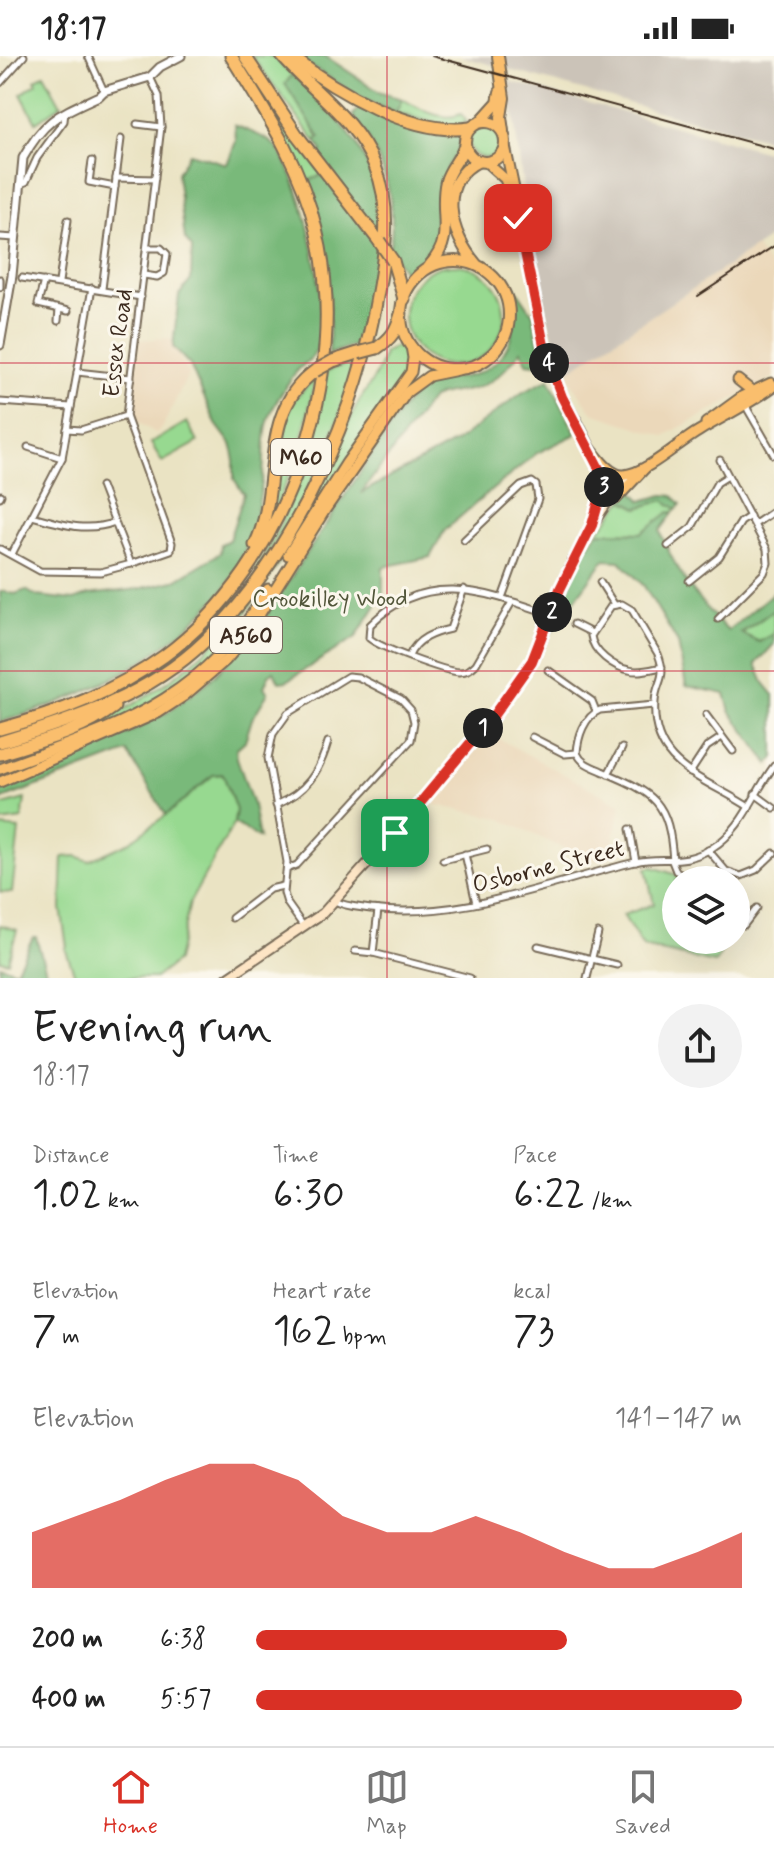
<!DOCTYPE html>
<html lang="en">
<head>
<meta charset="utf-8">
<style>
  :root { --surface:#fff; --page:#f2f2f2; --text:#222; --muted:#767676; --line:#e0e0e0; --accent:#d93025 }
  body { margin:0; font-family:Mynerve,sans-serif; background:var(--page); color:var(--text); height:100vh; display:flex; flex-direction:column; font-size:30px; white-space:nowrap }
  * { box-sizing:border-box; margin:0 }
  p { font-size:26px; color:var(--muted) }
  .icon { flex:none; width:44px; height:44px; fill:none; stroke:currentColor; stroke-width:2; stroke-linecap:round; stroke-linejoin:round }
  .map { position:relative; height:922px; overflow:hidden }
  .details { display:flex; flex-direction:column; background:var(--surface); flex:1 }
  .details>* { flex:none }
  .tools { position:absolute; left:662px; top:810px; display:grid; gap:16px }
  .tools a { display:grid; place-items:center; width:88px; height:88px; border-radius:50%; background:var(--surface); box-shadow:0 8px 32px #0002; font-size:40px }
  .pin { position:absolute; display:grid; place-items:center; width:68px; height:68px; color:#fff; margin:-34px; border-radius:16px; box-shadow:0 4px 12px #0006 }
  .km { position:absolute; width:40px; height:40px; margin:-20px; border-radius:50%; background:#222; color:#fff; font-size:22px; line-height:40px; text-align:center }
  .round { display:grid; place-items:center; flex:none; width:84px; height:84px; border-radius:42px; background:var(--page) }
  .overview { display:flex; align-items:center; justify-content:space-between; height:136px; padding:0 32px }
  h1 { font-size:44px; font-weight:600; line-height:60px }
  .metrics { display:grid; grid-template-columns:repeat(3,1fr); gap:12px; height:136px; padding:8px 32px }
  .metrics div { display:grid; align-content:center }
  .metrics b { font-size:40px; font-weight:600 }
  .metrics small { font-size:22px; font-weight:400 }
  .metrics p { font-size:22px }
  .chart { height:224px; padding:16px 32px }
  .chart p { display:flex; justify-content:space-between }
  .chart svg { width:100%; height:144px; margin-top:8px; fill:var(--accent); opacity:.7 }
  ul { padding:0 32px; list-style:none; font-size:26px }
  li { display:grid; grid-template-columns:128px 96px 1fr; align-items:center; height:60px }
  li i { height:20px; border-radius:10px; background:var(--accent) }
  .status { display:flex; justify-content:space-between; align-items:center; height:56px; padding:0 40px; background:var(--surface); direction:ltr }
  .status svg { height:22px; fill:currentColor }
  .tabs { display:flex; justify-content:space-around; align-items:center; height:112px; border-top:2px solid var(--line); background:var(--surface); font-size:22px; color:var(--muted) }
  .tabs a { display:grid; justify-items:center; gap:4px }
  .tabs .on { color:var(--accent) }
  .map>svg:first-child { display:block }
  .built { fill:#ebd8ba }
  .industrial { fill:#cbc3b8 }
  .green { fill:#97d990; stroke:#698257; stroke-width:2 }
  .forest { fill:#79b97a; stroke:#5a724c; stroke-width:2 }
  .lines { fill:none; stroke-linecap:round; stroke-linejoin:round }
  .minor-casing { stroke:#786b58; stroke-width:9 }
  .tertiary-casing { stroke:#786b58; stroke-width:11 }
  .secondary-casing { stroke:#786b58; stroke-width:12 }
  .primary-casing { stroke:#786b58; stroke-width:13 }
  .trunk-casing { stroke:#786b58; stroke-width:14 }
  .motorway-casing { stroke:#786b58; stroke-width:15 }
  .minor { stroke:#fff; stroke-width:5 }
  .tertiary { stroke:#fff; stroke-width:7 }
  .secondary { stroke:#fde5c5; stroke-width:8 }
  .primary { stroke:#fabe6d; stroke-width:9 }
  .trunk { stroke:#fabe6d; stroke-width:10 }
  .motorway { stroke:#fabe6d; stroke-width:11 }
  .rail { stroke:#3b2a1e; stroke-width:2 }
  .motorway-bridge-casing { stroke:#786b58; stroke-width:15; stroke-linecap:butt }
  .motorway-bridge { stroke:#fabe6d; stroke-width:11 }
  .route-casing { stroke:#fff; stroke-width:16 }
  .route { stroke:#d93025; stroke-width:10 }
  .grid { fill:none; stroke:#d1495b; stroke-width:2; stroke-opacity:0.55 }
  .labels { text-anchor:middle; stroke-width:6; stroke-linejoin:round; paint-order:stroke }
  .shield { fill:#fbf7ec; stroke:#75685c; stroke-width:2 }
  .shield-label { font-size:22px; font-weight:bold; fill:#3b2a1e }
  .street-label { font-size:24px; fill:#3b2a1e; stroke:#fbf7ec }
  .park-label { font-size:24px; fill:#52563a; stroke:#fbf7ec }
</style>
</head>
<body>
<div class="status"><b>18:17</b><svg viewBox="0 0 49 12"><path d="M0 12V9h3v3zM5 12V6h3v6zM10 12V3h3v9zM15 12V0h3v12zM26 1h20v11H26zM47 4h2v5h-2z"/></svg></div>
<div class="map">
<svg width="774" height="922" viewBox="0 0 774 922">
  <rect width="100%" height="100%" fill="#fbf7ec"/>
  <filter id="ink" filterUnits="userSpaceOnUse"><feTurbulence type="fractalNoise" baseFrequency=".0125" numOctaves="2"/><feDisplacementMap in="SourceGraphic" scale="16" xChannelSelector="R" yChannelSelector="G"/><feConvolveMatrix kernelMatrix="1 2 1 2 8 2 1 2 1" color-interpolation-filters="sRGB"/></filter>
  <filter id="wash" filterUnits="userSpaceOnUse"><feTurbulence type="fractalNoise" baseFrequency=".006" numOctaves="4" result="noise"/><feDisplacementMap in="SourceGraphic" scale="32" xChannelSelector="R" yChannelSelector="G"/><feGaussianBlur stdDeviation="1.8" result="paint"/><feColorMatrix in="noise" values="0 0 0 0 0 0 0 0 0 0 0 0 0 0 0 0 0 1.4 0 .05"/><feComposite in="paint" operator="in"/></filter>
  <g filter="url(#wash)">
    <rect width="100%" height="100%" fill="#eae3c3"/>
    <!-- built -->
    <g class="built">
      <polygon points="756,191 774,217 774,321 664,380 593,357 565,317"/>
      <polygon points="169,282 179,294 180,303 189,317 163,370 156,377 132,363 130,360 139,284"/>
      <polygon points="488,677 621,749 609,804 586,803 499,762 431,748"/>
    </g>
    <!-- industrial -->
    <g class="industrial">
      <polygon points="460,0 774,0 774,85 668,58"/>
      <polygon points="509,25 774,98 774,179 565,317 535,223"/>
    </g>
    <!-- green -->
    <g class="green">
      <polygon points="237,0 322,119 306,126"/>
      <polygon points="252,0 272,0 292,19 304,56 320,83 316,86"/>
      <polygon points="44,18 61,49 36,66 21,38 37,27 35,24"/>
      <path d="M 402,43 C 420,52 442,67 461,58 L 467,66 L 452,71 L 396,57 Z"/>
      <circle cx="485" cy="86" r="16"/>
      <circle cx="454" cy="259" r="50"/>
      <path d="M 404,290 L 409,299 L 409,312 L 221,594 L 174,635 L 118,665 L 0,710 L 0,703 C 29,693 58,684 86,672 C 216,617 284,515 338,390 C 344,377 350,363 356,351 C 366,332 380,318 384,297 L 394,291 Z"/>
      <path d="M 358,304 L 338,364 L 307,436 L 257,515 L 255,513 C 298,446 309,391 327,315 Z"/>
      <path d="M 315,321 C 307,374 289,426 265,474 L 277,390 L 292,346 Z"/>
      <polygon points="187,366 198,386 162,406 151,387"/>
      <polygon points="623,444 638,452 664,444 677,453 641,477 598,476"/>
      <polygon points="774,554 774,578 760,586 741,578"/>
      <polygon points="223,718 236,754 234,767 190,846 177,905 155,922 76,922 65,892 67,891 61,852 63,801 77,800 88,805 126,788 166,759 213,719"/>
      <polygon points="25,743 22,763 0,766 0,750"/>
      <polygon points="0,771 19,773 12,837 0,836"/>
      <polygon points="653,811 692,824 676,824 676,884 729,884 715,907 643,891 623,859 654,848 646,812"/>
      <polygon points="0,869 17,874 8,906 0,904"/>
    </g>
    <!-- forest -->
    <g class="forest">
      <polygon points="294,0 325,0 381,37 402,43 396,57 367,45"/>
      <path d="M 292,19 C 343,62 385,110 380,181 L 315,100 L 322,95 L 316,86 L 320,82 L 285,28 Z"/>
      <path d="M 362,49 L 461,77 L 458,94 L 447,112 L 441,180 L 435,195 L 408,221 L 389,194 C 400,144 382,99 353,59 Z"/>
      <path d="M 235,69 C 247,75 269,81 277,92 C 304,127 330,248 318,290 C 314,302 307,305 299,313 C 291,321 274,348 270,359 C 263,378 265,399 263,419 C 258,462 244,514 213,546 C 153,610 82,642 0,666 L 0,535 L 15,538 L 26,534 L 36,540 L 74,544 L 88,539 L 138,533 L 174,525 L 220,497 L 221,488 L 229,484 L 244,438 L 234,423 L 234,399 L 231,388 L 216,368 L 190,309 L 173,291 L 179,239 L 191,224 L 192,192 L 185,183 L 177,117 L 189,97 L 227,108 L 236,85 Z"/>
      <path d="M 322,119 L 377,189 L 378,195 L 362,287 L 329,298 C 332,232 326,189 306,126 Z"/>
      <path d="M 509,223 L 533,258 L 543,309 L 527,307 L 521,295 C 505,315 491,331 464,335 C 452,336 443,337 432,342 L 361,437 L 456,386 L 523,336 L 549,323 L 576,378 L 537,397 L 482,442 L 445,474 L 430,501 L 383,511 L 383,538 L 356,581 L 287,625 L 279,626 L 274,615 L 269,619 L 264,631 L 268,637 L 252,663 L 245,685 L 236,693 L 237,702 L 253,749 L 259,782 L 234,767 L 236,754 L 223,718 L 213,719 L 166,759 L 127,696 L 0,744 L 0,733 L 125,679 L 168,656 L 209,625 L 252,581 L 401,354 C 409,345 416,333 427,328 C 442,320 460,324 476,318 C 516,302 523,257 501,224 Z"/>
      <polygon points="632,434 642,445 663,439 673,440 681,448 677,453 664,444 638,452 623,444"/>
      <path d="M 669,456 L 673,457 L 660,475 C 675,515 698,545 728,575 L 774,536 L 774,554 L 741,577 L 759,586 L 774,578 L 774,588 L 756,608 L 764,627 L 774,639 L 774,701 L 769,708 L 730,655 L 725,638 L 686,630 L 678,587 L 644,530 L 620,505 L 604,504 L 550,578 L 580,503 L 598,476 L 641,477 Z"/>
      <polygon points="33,881 36,881 48,922 0,922 0,909 16,915"/>
    </g>
  </g>
  <g filter="url(#ink)">
    <g class="lines">
      <defs>
        <g id="minor">
          <polyline points="88,0 104,35"/>
          <polyline points="0,27 24,0"/>
          <polyline points="137,68 161,71"/>
          <polyline points="92,105 89,126 115,131"/>
          <polyline points="116,122 155,123"/>
          <polyline points="21,128 26,126 37,102 64,65 65,56"/>
          <polyline points="0,181 15,182"/>
          <polyline points="144,219 157,221 164,217 167,198 161,192 147,192"/>
          <polyline points="22,222 141,241"/>
          <polyline points="0,223 0,231"/>
          <polyline points="44,225 38,248 68,255"/>
          <polyline points="59,226 68,164"/>
          <polyline points="102,233 121,83"/>
          <polyline points="58,265 59,253"/>
          <polyline points="77,316 131,322"/>
          <polyline points="0,346 71,351"/>
          <polyline points="746,347 748,354 774,399"/>
          <polyline points="67,373 81,374 126,360"/>
          <polyline points="28,391 62,402"/>
          <polyline points="101,430 131,508"/>
          <polyline points="0,441 1,439"/>
          <path d="M 32,460 C 60,468 87,477 115,466"/>
          <polyline points="755,468 774,455"/>
          <polyline points="464,484 521,430 532,426 536,429 538,443 502,542"/>
          <polyline points="668,490 692,471 717,427 728,420"/>
          <polyline points="0,493 40,515 101,516 131,508 171,494 172,487 126,360 161,71 159,40 150,21"/>
          <polyline points="12,498 62,402 92,232"/>
          <polyline points="689,525 719,501 741,466 750,460"/>
          <polyline points="600,526 614,548"/>
          <path d="M 512,546 L 476,608 C 471,613 467,616 459,616 C 444,615 380,592 369,582 L 370,569 C 426,513 485,536 550,558"/>
          <polyline points="718,563 764,517 768,507 767,493 720,404"/>
          <polyline points="574,568 592,577"/>
          <path d="M 409,600 C 417,582 433,577 450,573 L 464,533"/>
          <path d="M 662,611 C 652,613 639,617 629,614 C 613,611 593,596 591,580 L 611,550 L 622,548 L 632,554 L 658,598 C 668,624 656,624 655,646 C 650,710 705,722 749,751"/>
          <polyline points="548,614 592,645 596,655"/>
          <path d="M 654,649 L 600,654 C 584,661 578,681 577,697 C 582,708 591,710 602,715 C 656,738 669,745 673,805"/>
          <polyline points="706,659 733,695"/>
          <polyline points="532,681 565,698 577,697"/>
          <polyline points="690,717 707,691 722,681"/>
          <polyline points="608,718 622,692"/>
          <polyline points="755,738 774,752"/>
          <path d="M 276,749 C 306,736 319,717 328,686"/>
          <polyline points="377,763 395,777"/>
          <polyline points="630,773 636,806"/>
          <polyline points="708,794 726,815 741,820 756,814 774,797"/>
          <polyline points="465,798 476,847"/>
          <polyline points="443,804 487,793"/>
          <polyline points="672,805 676,815 696,824"/>
          <polyline points="287,813 297,809 411,684 414,666 411,654 401,643 358,621 348,620 288,657 273,678 268,702 287,806 284,837 287,847 304,871"/>
          <path d="M 335,845 C 346,851 358,851 371,853 C 461,864 548,827 635,806 C 665,799 681,811 712,792 C 743,773 753,738 774,710"/>
          <polyline points="736,858 744,869 757,852"/>
          <polyline points="232,862 270,833 283,830"/>
          <polyline points="538,890 617,909"/>
          <polyline points="355,895 373,897 470,922"/>
          <polyline points="373,897 378,854"/>
          <polyline points="587,922 598,877"/>
        </g>
        <path id="tertiary" d="M 0,289 L 12,220 L 23,102 C 45,62 60,58 99,40 L 104,35 L 150,21 L 160,11 L 181,0"/>
        <g id="secondary">
          <polyline points="596,456 605,424"/>
          <polyline points="227,922 323,857 395,777 493,660 532,605 572,507 592,469 620,428 631,419"/>
        </g>
        <g id="primary">
          <polyline points="505,90 517,147"/>
          <polyline points="486,106 505,123 520,168 546,299 562,341 577,367"/>
          <polyline points="738,324 752,335"/>
          <polyline points="576,364 616,443 645,412"/>
          <polyline points="706,367 743,340 771,327"/>
          <path d="M 587,388 C 596,398 609,420 624,419 C 647,417 678,387 699,375 C 724,360 751,347 774,330"/>
          <polyline points="288,499 347,406 411,316 413,302 411,290"/>
          <path d="M 0,713 C 118,669 200,648 268,533"/>
          <polyline points="0,726 158,657 184,640 226,604 244,583 325,454 407,336 429,320 458,314"/>
        </g>
        <g id="trunk">
          <polyline points="498,0 504,42 501,61 503,75"/>
          <circle cx="485" cy="86" r="20"/>
          <polyline points="480,66 498,46 500,36"/>
          <circle cx="455" cy="259" r="54"/>
          <path d="M 476,208 C 450,178 436,126 479,105"/>
          <path d="M 430,209 C 456,180 438,158 446,125 C 450,110 463,101 465,86"/>
        </g>
        <g id="motorway">
          <polyline points="245,0 297,79 379,185"/>
          <path d="M 291,0 C 335,35 412,80 470,72"/>
          <polyline points="393,205 404,243"/>
          <path d="M 377,292 C 392,282 396,275 401,258"/>
          <polyline points="333,305 358,297"/>
          <path d="M 255,489 C 283,432 257,357 315,315"/>
          <path d="M 0,673 C 59,657 114,636 164,600 C 287,510 353,319 316,173 C 301,109 265,55 231,0"/>
          <path d="M 0,686 C 74,664 148,640 205,585 C 296,498 359,353 379,230 C 386,190 391,149 375,110 C 356,63 314,37 282,0"/>
          <path d="M 0,698 C 38,686 81,676 114,651"/>
        </g>
      </defs>
      <!-- minor casing -->
      <use href="#minor" class="minor-casing"/>
      <!-- tertiary casing -->
      <use href="#tertiary" class="tertiary-casing"/>
      <!-- secondary casing -->
      <use href="#secondary" class="secondary-casing"/>
      <!-- primary casing -->
      <use href="#primary" class="primary-casing"/>
      <!-- trunk casing -->
      <use href="#trunk" class="trunk-casing"/>
      <!-- motorway casing -->
      <use href="#motorway" class="motorway-casing"/>
      <!-- minor -->
      <use href="#minor" class="minor"/>
      <!-- tertiary -->
      <use href="#tertiary" class="tertiary"/>
      <!-- secondary -->
      <use href="#secondary" class="secondary"/>
      <!-- primary -->
      <use href="#primary" class="primary"/>
      <!-- trunk -->
      <use href="#trunk" class="trunk"/>
      <!-- motorway -->
      <use href="#motorway" class="motorway"/>
      <!-- rail -->
      <g class="rail">
        <polyline points="432,0 774,93"/>
        <polyline points="698,240 774,190"/>
      </g>
      <defs>
        <g id="motorway-bridge">
          <polyline points="379,185 393,205"/>
          <polyline points="358,297 377,292"/>
          <polyline points="315,315 333,305"/>
        </g>
      </defs>
      <!-- motorway-bridge casing -->
      <use href="#motorway-bridge" class="motorway-bridge-casing"/>
      <!-- motorway-bridge -->
      <use href="#motorway-bridge" class="motorway-bridge"/>
    </g>
  </g>
  <g class="lines" filter="url(#ink)">
    <defs>
      <polyline id="route" points="395,777 493,660 532,605 560,533 592,469 605,424 562,341 546,299 518,162"/>
    </defs>
    <!-- route casing -->
    <use href="#route" class="route-casing"/>
    <!-- route -->
    <use href="#route" class="route"/>
  </g>
  <!-- grid -->
  <path class="grid" d="M 387,0 L 387,922M 0,307 L 774,307M 0,615 L 774,615"/>
  <g class="labels">
    <!-- shield labels -->
    <g class="shield">
      <rect x="271" y="383" width="60" height="36" rx="6"/>
      <rect x="210" y="561" width="72" height="36" rx="6"/>
    </g>
    <g class="shield-label">
      <text x="301" y="409">M60</text>
      <text x="246" y="587">A560</text>
    </g>
    <!-- street labels -->
    <g class="street-label">
      <text transform="translate(117 287) rotate(-83)" y="8">Essex Road</text>
      <text transform="translate(548 810) rotate(-14)" y="8">Osborne Street</text>
    </g>
    <!-- park labels -->
    <g class="park-label">
      <text x="330" y="550">Crookilley Wood</text>
    </g>
  </g>
</svg>
<div class="tools">
<a><svg class="icon" aria-label="layers" viewBox="0 0 24 24"><path d="M12 4l9 5-9 5-9-5zM3 14l9 5 9-5"/></svg></a>
</div>
<div class="pin" style="left:395px;top:777px;background:#1e9e55"><svg class="icon" aria-label="arrive" viewBox="0 0 24 24"><path d="M6 21V4h12l-3 4 3 4H6"/></svg></div>
<div class="pin" style="left:518px;top:162px;background:#d93025"><svg class="icon" aria-label="check" viewBox="0 0 24 24"><path d="M5 12l5 5 9-10"/></svg></div>
<b class="km" style="left:483px;top:672px">1</b>
<b class="km" style="left:552px;top:556px">2</b>
<b class="km" style="left:604px;top:431px">3</b>
<b class="km" style="left:549px;top:307px">4</b>
</div>
<section class="details">
<div class="overview"><div><h1>Evening run</h1><p>18:17</p></div><a class="round"><svg class="icon" aria-label="share" viewBox="0 0 24 24"><path d="M12 15V3M7 8l5-5 5 5M5 13v7h14v-7"/></svg></a></div>
<div class="metrics">
<div><p>Distance</p><b>1.02<small> km</small></b></div>
<div><p>Time</p><b>6:30</b></div>
<div><p>Pace</p><b>6:22<small> /km</small></b></div>
</div>
<div class="metrics">
<div><p>Elevation</p><b>7<small> m</small></b></div>
<div><p>Heart rate</p><b>162<small> bpm</small></b></div>
<div><p>kcal</p><b>73</b></div>
</div>
<div class="chart"><p><span>Elevation</span>141–147 m</p>
<svg viewBox="0 0 160 44" preserveAspectRatio="none"><path d="M0 44V27L10 22L20 17L30 11L40 6L50 6L60 11L70 22L80 27L90 27L100 22L110 27L120 33L130 38L140 38L150 33L160 27V44z"/></svg>
</div>
<ul>
<li><b>200 m</b>6:38<i style="width:64%"></i></li>
<li><b>400 m</b>5:57<i style="width:100%"></i></li>
</ul>
</section>
<nav class="tabs">
<a class="on"><svg class="icon" aria-label="home" viewBox="0 0 24 24"><path d="M3 11l9-7 9 7M6 9v11h12V9"/></svg>Home</a>
<a><svg class="icon" aria-label="map" viewBox="0 0 24 24"><path d="M3 6l6-2 6 2 6-2v14l-6 2-6-2-6 2zM9 4v14M15 6v14"/></svg>Map</a>
<a><svg class="icon" aria-label="saved" viewBox="0 0 24 24"><path d="M7 4h10v16l-5-4-5 4z"/></svg>Saved</a>
</nav>
</body>
</html>
